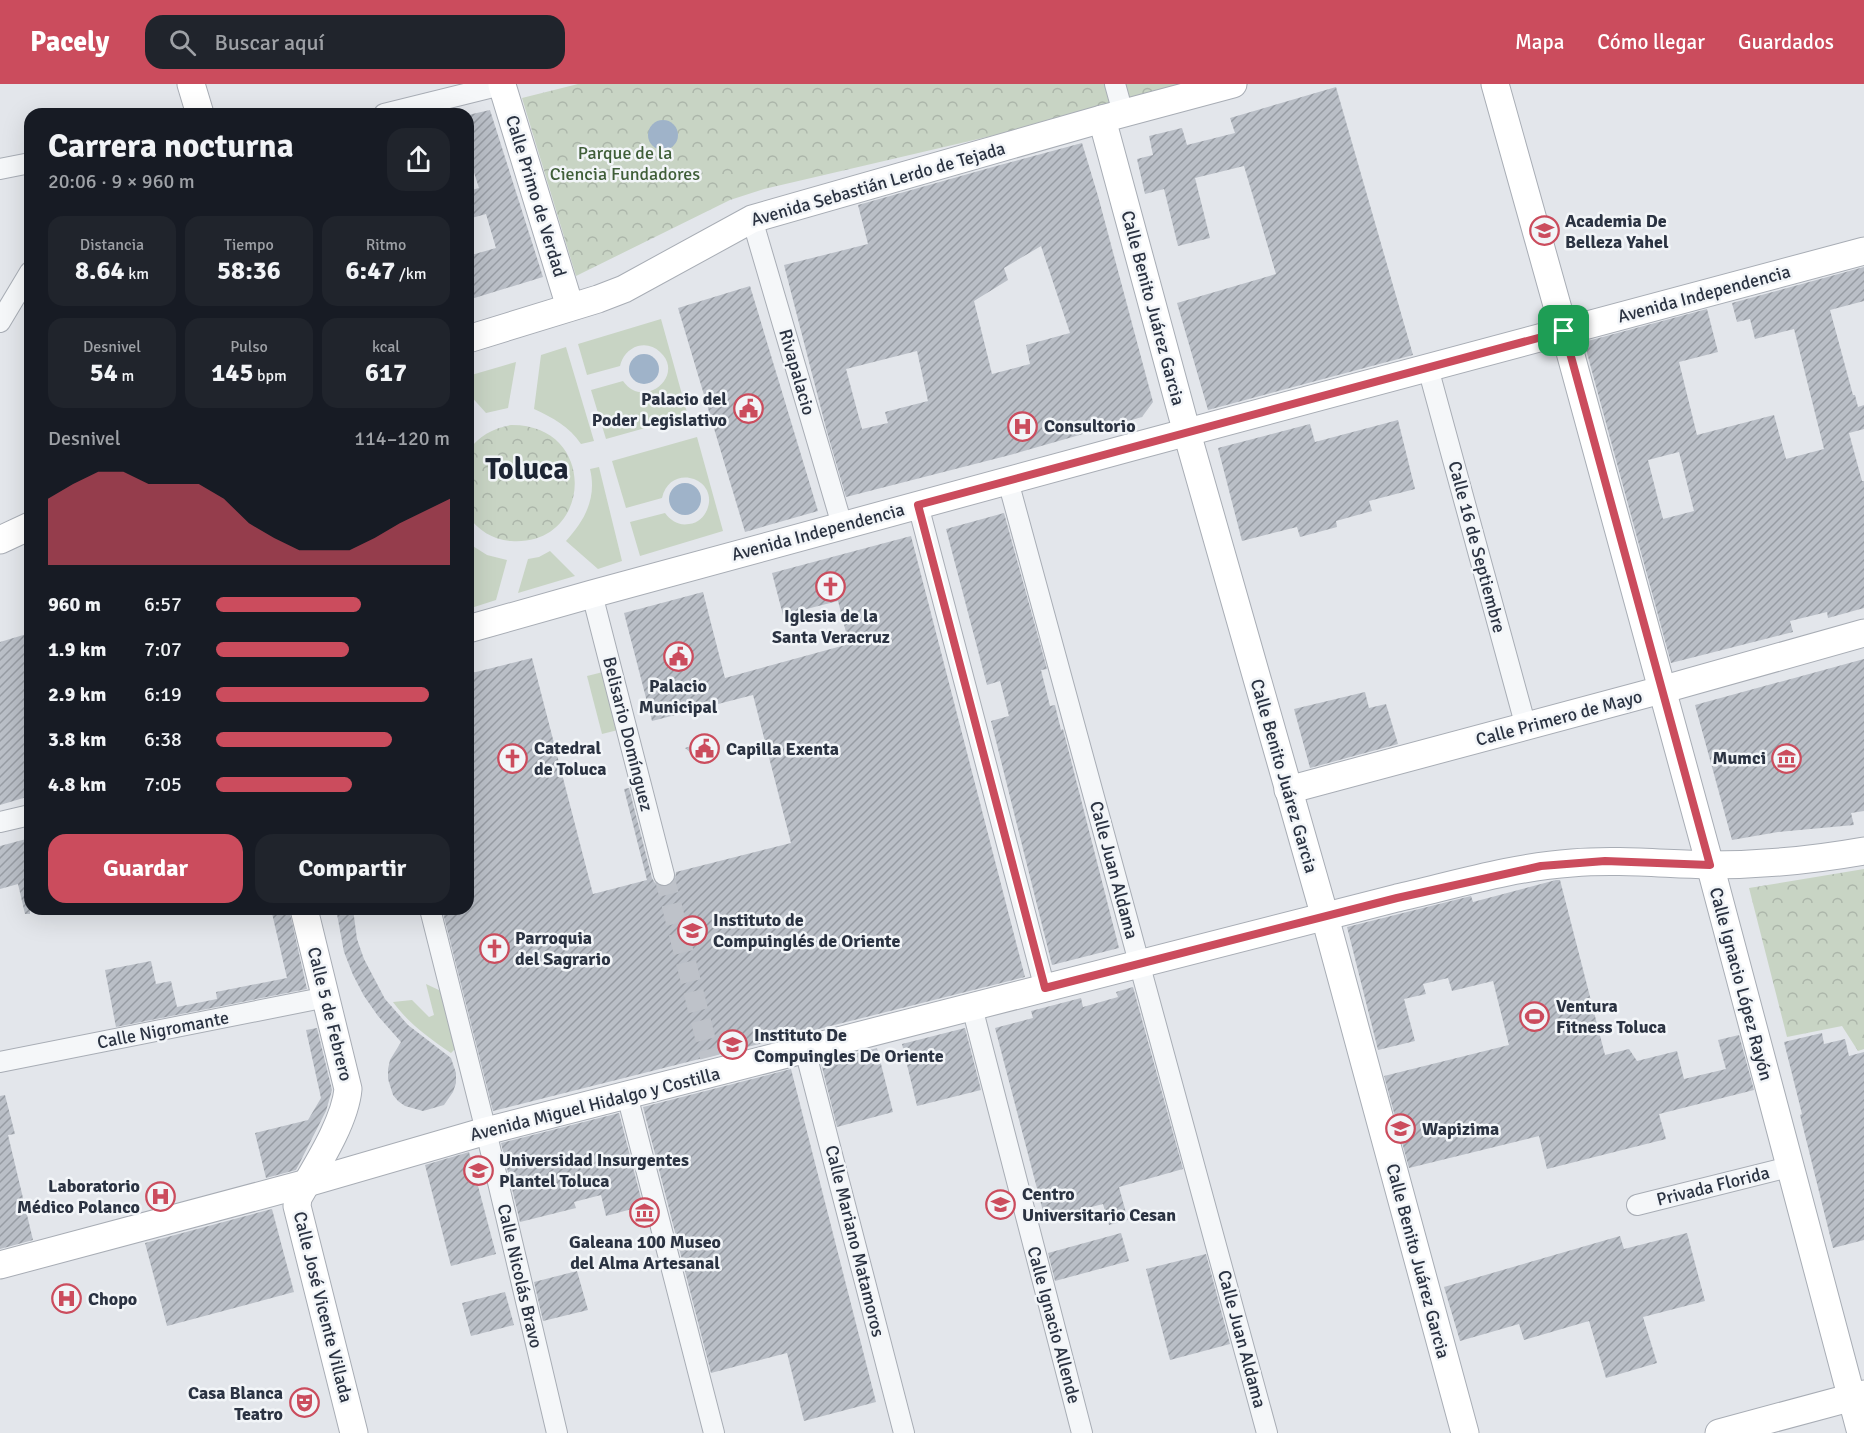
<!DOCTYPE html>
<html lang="es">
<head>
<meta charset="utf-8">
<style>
  :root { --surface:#171b24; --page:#20242c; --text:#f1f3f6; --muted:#9ea1a6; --accent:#cb4c5d }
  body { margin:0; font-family:Signika,sans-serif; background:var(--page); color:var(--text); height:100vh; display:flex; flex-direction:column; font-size:22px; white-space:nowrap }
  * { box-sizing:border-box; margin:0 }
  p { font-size:20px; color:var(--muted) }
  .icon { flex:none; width:33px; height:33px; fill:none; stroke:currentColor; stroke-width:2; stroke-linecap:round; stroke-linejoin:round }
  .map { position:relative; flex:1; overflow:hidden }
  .details { position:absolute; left:24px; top:24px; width:450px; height:807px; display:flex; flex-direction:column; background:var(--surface); border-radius:18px; box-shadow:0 6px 24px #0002 }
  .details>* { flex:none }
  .pin { position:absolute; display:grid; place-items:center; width:51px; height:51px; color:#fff; margin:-26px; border-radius:12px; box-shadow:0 3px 9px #0006 }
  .round { display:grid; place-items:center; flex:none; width:63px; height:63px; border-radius:18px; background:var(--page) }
  .head { display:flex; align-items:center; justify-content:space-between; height:102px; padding:0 24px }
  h1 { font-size:33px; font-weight:800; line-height:45px }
  .figures { display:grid; grid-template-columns:repeat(3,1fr); gap:9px; height:102px; padding:6px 24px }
  .figures div { display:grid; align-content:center; border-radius:15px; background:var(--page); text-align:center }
  .figures b { font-size:26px; font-weight:800 }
  .figures small { font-size:16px; font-weight:400 }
  .figures p { font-size:16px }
  .chart { height:168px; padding:12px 24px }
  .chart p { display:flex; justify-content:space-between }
  .chart svg { width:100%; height:108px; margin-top:6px; fill:var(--accent); opacity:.7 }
  .primary-button { display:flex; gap:12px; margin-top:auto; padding:12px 24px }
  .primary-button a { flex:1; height:69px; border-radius:18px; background:var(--accent); color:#fff; font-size:24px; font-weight:800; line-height:69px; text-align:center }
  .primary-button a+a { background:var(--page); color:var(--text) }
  ul { padding:0 24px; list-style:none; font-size:20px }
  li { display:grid; grid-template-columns:96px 72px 1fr; align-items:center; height:45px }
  li i { height:15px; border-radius:8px; background:var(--accent) }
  header { display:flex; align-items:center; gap:36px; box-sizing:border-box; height:84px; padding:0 30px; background:var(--accent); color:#fff }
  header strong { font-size:28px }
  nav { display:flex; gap:33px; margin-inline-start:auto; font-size:21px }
  .search { width:420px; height:54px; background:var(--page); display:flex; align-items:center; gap:15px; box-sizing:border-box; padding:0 21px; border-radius:18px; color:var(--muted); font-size:22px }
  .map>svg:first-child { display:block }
  .green { fill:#c8d4c4 }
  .park { fill:url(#park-crowns) }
  .water { fill:#9fb3c9 }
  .building { fill:url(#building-hatch); fill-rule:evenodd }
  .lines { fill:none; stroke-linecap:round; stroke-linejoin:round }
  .street-tunnel { stroke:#bec2c9; stroke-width:20; stroke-dasharray:20 10; stroke-linecap:butt }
  .street-casing { stroke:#a8adb5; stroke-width:22 }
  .secondary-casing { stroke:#a8adb5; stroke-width:29 }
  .street { stroke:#f5f7f9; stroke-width:20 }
  .secondary { stroke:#fff; stroke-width:27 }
  .route-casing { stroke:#fff; stroke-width:12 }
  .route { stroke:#cb4c5d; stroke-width:8 }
  .labels { text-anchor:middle; stroke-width:5; stroke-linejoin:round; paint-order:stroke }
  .park-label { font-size:18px; fill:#3f5e38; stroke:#f2f5f8 }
  .street-label { font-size:18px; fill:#2b3342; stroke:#f2f5f8 }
  .poi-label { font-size:18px; font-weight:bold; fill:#2b3342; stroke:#f2f5f8; text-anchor:start }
  .town-label { font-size:30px; font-weight:bold; fill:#1d2433; stroke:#f2f5f8 }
</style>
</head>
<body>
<header>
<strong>Pacely</strong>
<div class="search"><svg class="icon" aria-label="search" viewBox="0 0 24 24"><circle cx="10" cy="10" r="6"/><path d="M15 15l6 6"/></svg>Buscar aquí</div>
<nav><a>Mapa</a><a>Cómo llegar</a><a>Guardados</a></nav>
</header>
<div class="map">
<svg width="1864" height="1349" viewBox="0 0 1864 1349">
  <defs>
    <pattern id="park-crowns" width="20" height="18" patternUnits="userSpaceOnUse" patternTransform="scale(1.5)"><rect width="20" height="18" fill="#c8d4c4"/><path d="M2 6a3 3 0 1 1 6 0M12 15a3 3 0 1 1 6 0" fill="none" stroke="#acb6aa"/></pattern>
    <pattern id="building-hatch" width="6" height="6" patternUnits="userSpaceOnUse" patternTransform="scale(1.5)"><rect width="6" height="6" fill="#babfc7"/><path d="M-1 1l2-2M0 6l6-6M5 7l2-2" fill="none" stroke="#979ca3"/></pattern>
  </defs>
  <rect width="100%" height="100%" fill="#e3e6eb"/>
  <!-- green -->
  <g class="green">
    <path d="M 661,235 L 688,332 L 606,355 L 591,306 L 623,297 C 644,327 686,291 660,268 C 654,262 646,260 638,262 C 628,265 622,273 620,282 L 587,291 L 578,260 Z"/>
    <path d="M 566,263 L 594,357 L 581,360 C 569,342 553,334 534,325 L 541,271 Z"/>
    <polygon points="516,278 508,324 486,329 468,309 468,292"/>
    <path d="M 697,353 L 723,447 L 640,472 L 630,438 L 665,429 C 671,437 679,442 689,440 C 698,439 704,433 707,426 C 720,394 670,378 662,414 L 626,424 L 612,377 Z"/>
    <path d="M 599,383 L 622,477 L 598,485 L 566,457 C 585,436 597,414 590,385 Z"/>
    <polygon points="468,459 487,471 507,476 496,516 468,525"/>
    <polygon points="550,467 575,492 518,509 528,475 539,473"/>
    <polygon points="607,587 622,645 602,650 587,592"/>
    <path d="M 426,900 L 441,907 L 455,965 L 451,969 C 429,954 409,940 393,918 L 412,916 L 429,933 L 434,931 Z"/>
  </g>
  <!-- park -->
  <g class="park">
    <polygon points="578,0 1192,0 1102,26 764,105 730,116 576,192 522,14"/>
    <path d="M 511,341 C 599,340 593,463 511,457 C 493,456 478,446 468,432 L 468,367 C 479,352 493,344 511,341 Z"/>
    <polygon points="1864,785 1864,965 1858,967 1842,942 1787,953 1749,804"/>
  </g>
  <!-- water -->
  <g class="water">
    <circle cx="663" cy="51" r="15"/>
    <circle cx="644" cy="285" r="15"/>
    <circle cx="685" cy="415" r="16"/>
  </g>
  <!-- building -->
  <g class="building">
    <polygon points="1336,3 1413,271 1208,326 1177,219 1276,190 1244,82 1195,94 1210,154 1178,162 1164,105 1145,110 1137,75 1153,71 1149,52 1182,44 1187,61 1235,49 1230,34"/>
    <polygon points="490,26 543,193 468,216 468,172 496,164 486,130 468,135 468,107 479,104 468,70 468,31"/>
    <path d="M 1082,59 L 1098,112 L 1153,318 L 1142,333 L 1010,371 L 846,413 L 827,348 L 784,181 L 868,160 L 858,121 L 1000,81 ZM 1041,162 L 1070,249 L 1026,261 L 1030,280 L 992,290 L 974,217 L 1008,196 L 1004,184 ZM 917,267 L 928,317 L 885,328 L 888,339 L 862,345 L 846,285 Z"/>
    <path d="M 1864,183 L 1864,217 L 1830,226 L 1853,311 L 1855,311 L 1858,323 L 1864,321 L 1864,345 L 1849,349 L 1862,397 L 1864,397 L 1864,524 L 1828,534 L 1827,528 L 1790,537 L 1793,548 L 1671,579 L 1584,258 L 1707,225 L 1718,268 L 1679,278 L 1697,351 L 1774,331 L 1786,375 L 1824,365 L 1794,245 L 1755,255 L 1750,235 L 1737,238 L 1732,219 ZM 1679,368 L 1694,427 L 1663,435 L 1648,376 Z"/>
    <polygon points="750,202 818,427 745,448 678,224"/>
    <polygon points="1398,336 1415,405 1369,417 1372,427 1336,437 1337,443 1300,453 1297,443 1242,457 1218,364 1310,340 1315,358"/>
    <polygon points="1004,429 1047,585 1041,586 1050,622 1055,621 1061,646 1063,645 1119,864 1052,881 991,637 1009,632 1000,597 987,601 946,445"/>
    <polygon points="911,452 1025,893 493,1027 442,825 468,825 468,590 532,574 593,810 647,796 624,705 629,704 652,794 655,799 660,802 668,802 672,800 675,795 676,788 791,759 753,611 652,637 624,529 703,508 725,594 849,560 838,517 783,531 772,489"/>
    <polygon points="30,549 30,712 0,721 0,558"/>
    <polygon points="1864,575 1864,727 1851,729 1854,741 1778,748 1732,756 1695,621"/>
    <polygon points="1365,608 1369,624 1386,620 1398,660 1310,684 1294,625"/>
    <polygon points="702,651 708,652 720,661 720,664 714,676 709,679 703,679 685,664 694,661 697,655"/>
    <polygon points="30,754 30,830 25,830 18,800 0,805 0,762"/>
    <polygon points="1556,796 1560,796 1605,971 1629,965 1637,977 1677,967 1684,995 1726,985 1718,956 1739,951 1754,1006 1659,1030 1666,1055 1547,1085 1539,1052 1409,1084 1384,992 1509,961 1493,897 1452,907 1448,894 1423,900 1426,910 1404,915 1415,957 1378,966 1347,843 1471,812 1473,818"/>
    <polygon points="271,825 289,825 307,905 116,943 105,886 151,877 156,900 171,897 177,923 217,915 216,908 287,894"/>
    <polygon points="336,825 353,825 357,855 364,875 385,915 408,941 451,974 456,989 456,999 453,1008 444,1021 423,1027 405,1022 398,1017 393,1011 388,995 388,985 390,976 401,958 378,932 364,912 353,891 344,868"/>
    <polygon points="1133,903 1183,1085 1119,1103 1128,1136 1109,1141 1103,1120 1045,1135 995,944 1033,934 1031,927 1081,914 1083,923 1118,913 1116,908"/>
    <polygon points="317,944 332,1006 326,1027 296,1086 266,1094 255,1049 308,1036 321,1014 306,946"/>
    <polygon points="965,944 981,1006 917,1022 902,960"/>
    <polygon points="1822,949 1824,960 1845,955 1849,972 1864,968 1864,1156 1833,1164 1800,1031 1802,1030 1784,958"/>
    <polygon points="877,964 893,1028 837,1043 821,979"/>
    <polygon points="791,985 876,1318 804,1337 787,1269 711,1289 643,1023"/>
    <polygon points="5,1011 15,1050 8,1051 33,1156 0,1165 0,1012"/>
    <polygon points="619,1029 643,1122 606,1132 601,1111 574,1118 576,1124 520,1138 501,1059"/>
    <polygon points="469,1068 496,1170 451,1182 425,1081"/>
    <polygon points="272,1125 294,1208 167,1242 145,1159"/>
    <polygon points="1121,1149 1129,1177 1055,1197 1048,1169"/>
    <polygon points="1687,1149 1705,1217 1643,1233 1657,1279 1606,1294 1589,1237 1524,1256 1519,1240 1460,1257 1444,1203 1620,1152 1624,1165"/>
    <polygon points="1206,1170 1230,1260 1170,1276 1146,1185"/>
    <polygon points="577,1187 588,1226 543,1237 534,1198"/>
    <polygon points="505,1208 514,1241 471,1252 462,1219"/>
  </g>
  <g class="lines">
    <!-- street-tunnel -->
    <polyline class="street-tunnel" points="664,791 710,973"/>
    <defs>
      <g id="street">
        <polyline points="1115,0 1123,29"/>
        <polyline points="384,30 505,0"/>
        <polyline points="0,85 30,79"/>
        <polyline points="752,135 842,441"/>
        <polyline points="0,238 30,188"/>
        <polyline points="1428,284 1526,643"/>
        <polyline points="1008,397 1267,1349"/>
        <polyline points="918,421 1045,905"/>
        <polyline points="592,510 664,791"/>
        <polyline points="0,738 30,731"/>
        <polyline points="430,825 486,1047 557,1349"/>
        <polyline points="972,923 1082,1349"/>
        <polyline points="805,966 904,1349"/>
        <polyline points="0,978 327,913"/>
        <polyline points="627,1011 714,1349"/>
        <polyline points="1637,1121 1789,1083"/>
      </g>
      <g id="secondary">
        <polyline points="191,0 200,30"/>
        <polyline points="1495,0 1567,257 1710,781 1861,1349"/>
        <polyline points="502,1 570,223"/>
        <polyline points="1102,35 1187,349 1325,833 1465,1349"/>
        <polyline points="468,255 598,215 624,205 752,135 1102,35 1233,0"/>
        <polyline points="0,456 30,442"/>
        <polyline points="468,545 592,510 1132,363 1864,167"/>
        <polyline points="1288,706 1661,606 1864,549"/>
        <path d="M 304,825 L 348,1005 C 345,1039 315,1084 298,1114 L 297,1122 L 354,1349"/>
        <path d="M 0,1181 L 307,1099 L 486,1047 L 1397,814 C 1454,801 1513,783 1572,779 C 1618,775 1663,780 1709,781 C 1761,781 1813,776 1864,767"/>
        <polyline points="1719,1349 1864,1310"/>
      </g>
    </defs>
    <!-- street casing -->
    <use href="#street" class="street-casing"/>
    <!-- secondary casing -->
    <use href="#secondary" class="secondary-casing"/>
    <!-- street -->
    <use href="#street" class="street"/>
    <!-- secondary -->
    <use href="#secondary" class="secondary"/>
  </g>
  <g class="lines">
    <defs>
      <polygon id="route" points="1564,247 1710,781 1605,777 1541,782 1397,814 1045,904 918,421"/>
    </defs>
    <!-- route casing -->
    <use href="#route" class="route-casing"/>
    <!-- route -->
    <use href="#route" class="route"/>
  </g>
  <!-- icons -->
  <defs>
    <symbol id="university-ring" viewBox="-11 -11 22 22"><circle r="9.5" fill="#f2f5f8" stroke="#cb4c5d" stroke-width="1.5"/><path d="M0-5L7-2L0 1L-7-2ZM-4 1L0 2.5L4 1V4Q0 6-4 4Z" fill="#cb4c5d"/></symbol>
    <symbol id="civic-ring" viewBox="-11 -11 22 22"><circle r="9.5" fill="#f2f5f8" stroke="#cb4c5d" stroke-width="1.5"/><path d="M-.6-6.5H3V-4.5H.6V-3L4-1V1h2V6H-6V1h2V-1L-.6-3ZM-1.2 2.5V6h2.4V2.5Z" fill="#cb4c5d"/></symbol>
    <symbol id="hospital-ring" viewBox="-11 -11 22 22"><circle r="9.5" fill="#f2f5f8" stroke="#cb4c5d" stroke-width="1.5"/><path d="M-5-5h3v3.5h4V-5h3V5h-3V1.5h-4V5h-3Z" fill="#cb4c5d"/></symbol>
    <symbol id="church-ring" viewBox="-11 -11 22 22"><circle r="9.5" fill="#f2f5f8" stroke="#cb4c5d" stroke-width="1.5"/><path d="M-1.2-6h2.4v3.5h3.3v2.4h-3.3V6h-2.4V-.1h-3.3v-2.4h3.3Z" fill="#cb4c5d"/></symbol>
    <symbol id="museum-ring" viewBox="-11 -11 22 22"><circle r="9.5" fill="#f2f5f8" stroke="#cb4c5d" stroke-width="1.5"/><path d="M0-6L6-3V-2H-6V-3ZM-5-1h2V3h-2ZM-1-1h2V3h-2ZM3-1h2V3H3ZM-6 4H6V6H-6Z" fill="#cb4c5d"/></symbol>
    <symbol id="stadium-ring" viewBox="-11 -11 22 22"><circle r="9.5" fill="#f2f5f8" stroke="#cb4c5d" stroke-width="1.5"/><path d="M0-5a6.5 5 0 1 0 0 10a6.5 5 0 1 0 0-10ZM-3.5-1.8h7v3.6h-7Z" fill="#cb4c5d"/></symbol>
    <symbol id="theatre-ring" viewBox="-11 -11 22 22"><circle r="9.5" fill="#f2f5f8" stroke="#cb4c5d" stroke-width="1.5"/><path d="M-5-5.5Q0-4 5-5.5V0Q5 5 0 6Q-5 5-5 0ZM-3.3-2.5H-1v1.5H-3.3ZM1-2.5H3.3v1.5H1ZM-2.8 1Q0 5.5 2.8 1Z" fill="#cb4c5d"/></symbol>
  </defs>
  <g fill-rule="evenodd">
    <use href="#university-ring" x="1528" y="130" width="33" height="33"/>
    <use href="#civic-ring" x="732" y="308" width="33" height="33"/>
    <use href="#hospital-ring" x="1006" y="326" width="33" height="33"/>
    <use href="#church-ring" x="814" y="486" width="33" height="33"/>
    <use href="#civic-ring" x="662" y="556" width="33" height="33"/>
    <use href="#civic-ring" x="688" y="648" width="33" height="33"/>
    <use href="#church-ring" x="496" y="658" width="33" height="33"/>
    <use href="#museum-ring" x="1770" y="658" width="33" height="33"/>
    <use href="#university-ring" x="676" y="830" width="33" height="33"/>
    <use href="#church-ring" x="478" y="848" width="33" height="33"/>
    <use href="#stadium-ring" x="1518" y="916" width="33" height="33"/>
    <use href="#university-ring" x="716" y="944" width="33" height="33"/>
    <use href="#university-ring" x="1384" y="1028" width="33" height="33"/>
    <use href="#university-ring" x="462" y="1070" width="33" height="33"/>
    <use href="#hospital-ring" x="144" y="1096" width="33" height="33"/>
    <use href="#university-ring" x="984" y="1104" width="33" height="33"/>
    <use href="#museum-ring" x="628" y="1112" width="33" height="33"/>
    <use href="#hospital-ring" x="50" y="1198" width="33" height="33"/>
    <use href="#theatre-ring" x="288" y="1302" width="33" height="33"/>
  </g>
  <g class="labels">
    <!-- park labels -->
    <g class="park-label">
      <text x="625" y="75">Parque de la<tspan x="625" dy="21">Ciencia Fundadores</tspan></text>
    </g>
    <!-- street labels -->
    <g class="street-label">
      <text transform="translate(878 100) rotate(-16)" y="6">Avenida Sebastián Lerdo de Tejada</text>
      <text transform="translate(536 112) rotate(73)" y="6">Calle Primo de Verdad</text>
      <text transform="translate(1704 210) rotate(-15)" y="6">Avenida Independencia</text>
      <text transform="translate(1153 224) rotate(75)" y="6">Calle Benito Juárez Garcia</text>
      <text transform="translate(797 288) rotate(74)" y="6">Rivapalacio</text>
      <text transform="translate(818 448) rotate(-15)" y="6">Avenida Independencia</text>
      <text transform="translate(1477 463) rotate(75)" y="6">Calle 16 de Septiembre</text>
      <text transform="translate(1559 634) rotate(-15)" y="6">Calle Primero de Mayo</text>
      <text transform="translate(628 650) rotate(76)" y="6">Belisario Domínguez</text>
      <text transform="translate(1284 692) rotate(74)" y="6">Calle Benito Juárez Garcia</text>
      <text transform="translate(1114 786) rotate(75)" y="6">Calle Juan Aldama</text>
      <text transform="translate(1741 900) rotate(75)" y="6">Calle Ignacio López Rayón</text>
      <text transform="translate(330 930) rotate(76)" y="6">Calle 5 de Febrero</text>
      <text transform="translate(163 946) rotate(-11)" y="6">Calle Nigromante</text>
      <text transform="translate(595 1020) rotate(-14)" y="6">Avenida Miguel Hidalgo y Costilla</text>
      <text transform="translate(1713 1102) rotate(-14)" y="6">Privada Florida</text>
      <text transform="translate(855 1157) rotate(76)" y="6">Calle Mariano Matamoros</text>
      <text transform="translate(1418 1177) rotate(75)" y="6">Calle Benito Juárez Garcia</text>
      <text transform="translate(520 1192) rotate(77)" y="6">Calle Nicolás Bravo</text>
      <text transform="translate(323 1223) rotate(76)" y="6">Calle José Vicente Villada</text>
      <text transform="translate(1054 1241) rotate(75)" y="6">Calle Ignacio Allende</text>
      <text transform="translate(1242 1255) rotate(75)" y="6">Calle Juan Aldama</text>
    </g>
    <!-- poi labels -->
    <g class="poi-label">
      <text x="1565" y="143">Academia De<tspan x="1565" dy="21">Belleza Yahel</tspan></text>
      <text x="727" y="321" text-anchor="end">Palacio del<tspan x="727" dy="21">Poder Legislativo</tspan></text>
      <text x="1044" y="348">Consultorio</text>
      <text x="831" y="538" text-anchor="middle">Iglesia de la<tspan x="831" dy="21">Santa Veracruz</tspan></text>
      <text x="678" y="608" text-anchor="middle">Palacio<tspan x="678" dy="21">Municipal</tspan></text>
      <text x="534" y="670">Catedral<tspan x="534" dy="21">de Toluca</tspan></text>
      <text x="726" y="671">Capilla Exenta</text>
      <text x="1766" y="680" text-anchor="end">Mumci</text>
      <text x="713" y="842">Instituto de<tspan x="713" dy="21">Compuinglés de Oriente</tspan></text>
      <text x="515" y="860">Parroquia<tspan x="515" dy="21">del Sagrario</tspan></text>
      <text x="1556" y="928">Ventura<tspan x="1556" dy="21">Fitness Toluca</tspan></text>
      <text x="754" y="957">Instituto De<tspan x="754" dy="21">Compuingles De Oriente</tspan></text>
      <text x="1422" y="1051">Wapizima</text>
      <text x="499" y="1082">Universidad Insurgentes<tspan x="499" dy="21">Plantel Toluca</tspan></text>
      <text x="140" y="1108" text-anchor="end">Laboratorio<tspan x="140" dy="21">Médico Polanco</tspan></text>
      <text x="1022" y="1116">Centro<tspan x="1022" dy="21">Universitario Cesan</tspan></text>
      <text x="645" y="1164" text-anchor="middle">Galeana 100 Museo<tspan x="645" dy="21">del Alma Artesanal</tspan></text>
      <text x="88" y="1221">Chopo</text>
      <text x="283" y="1315" text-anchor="end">Casa Blanca<tspan x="283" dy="21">Teatro</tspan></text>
    </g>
    <!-- town labels -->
    <g class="town-label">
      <text x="527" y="395">Toluca</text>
    </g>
  </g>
</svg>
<div class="pin" style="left:1564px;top:247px;background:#1e9e55"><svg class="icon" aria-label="arrive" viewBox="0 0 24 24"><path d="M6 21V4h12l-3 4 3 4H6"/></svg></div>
<section class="details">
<div class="head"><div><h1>Carrera nocturna</h1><p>20:06 · 9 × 960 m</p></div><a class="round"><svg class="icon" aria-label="share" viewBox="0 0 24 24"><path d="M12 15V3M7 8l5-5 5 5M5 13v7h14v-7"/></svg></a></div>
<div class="figures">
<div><p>Distancia</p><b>8.64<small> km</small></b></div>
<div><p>Tiempo</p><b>58:36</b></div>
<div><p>Ritmo</p><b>6:47<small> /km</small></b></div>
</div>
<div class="figures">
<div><p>Desnivel</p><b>54<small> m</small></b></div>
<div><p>Pulso</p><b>145<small> bpm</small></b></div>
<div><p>kcal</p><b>617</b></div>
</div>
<div class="chart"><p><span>Desnivel</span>114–120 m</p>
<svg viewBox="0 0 160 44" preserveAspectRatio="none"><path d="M0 44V17L10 11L20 6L30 6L40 11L50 11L60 11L70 17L80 27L90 33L100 38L110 38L120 38L130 33L140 27L150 22L160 17V44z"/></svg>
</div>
<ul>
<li><b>960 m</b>6:57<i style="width:62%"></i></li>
<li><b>1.9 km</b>7:07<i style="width:57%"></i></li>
<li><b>2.9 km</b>6:19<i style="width:91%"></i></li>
<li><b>3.8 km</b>6:38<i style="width:75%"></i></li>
<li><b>4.8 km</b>7:05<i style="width:58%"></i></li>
</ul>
<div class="primary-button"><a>Guardar</a><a>Compartir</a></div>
</section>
</div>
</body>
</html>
